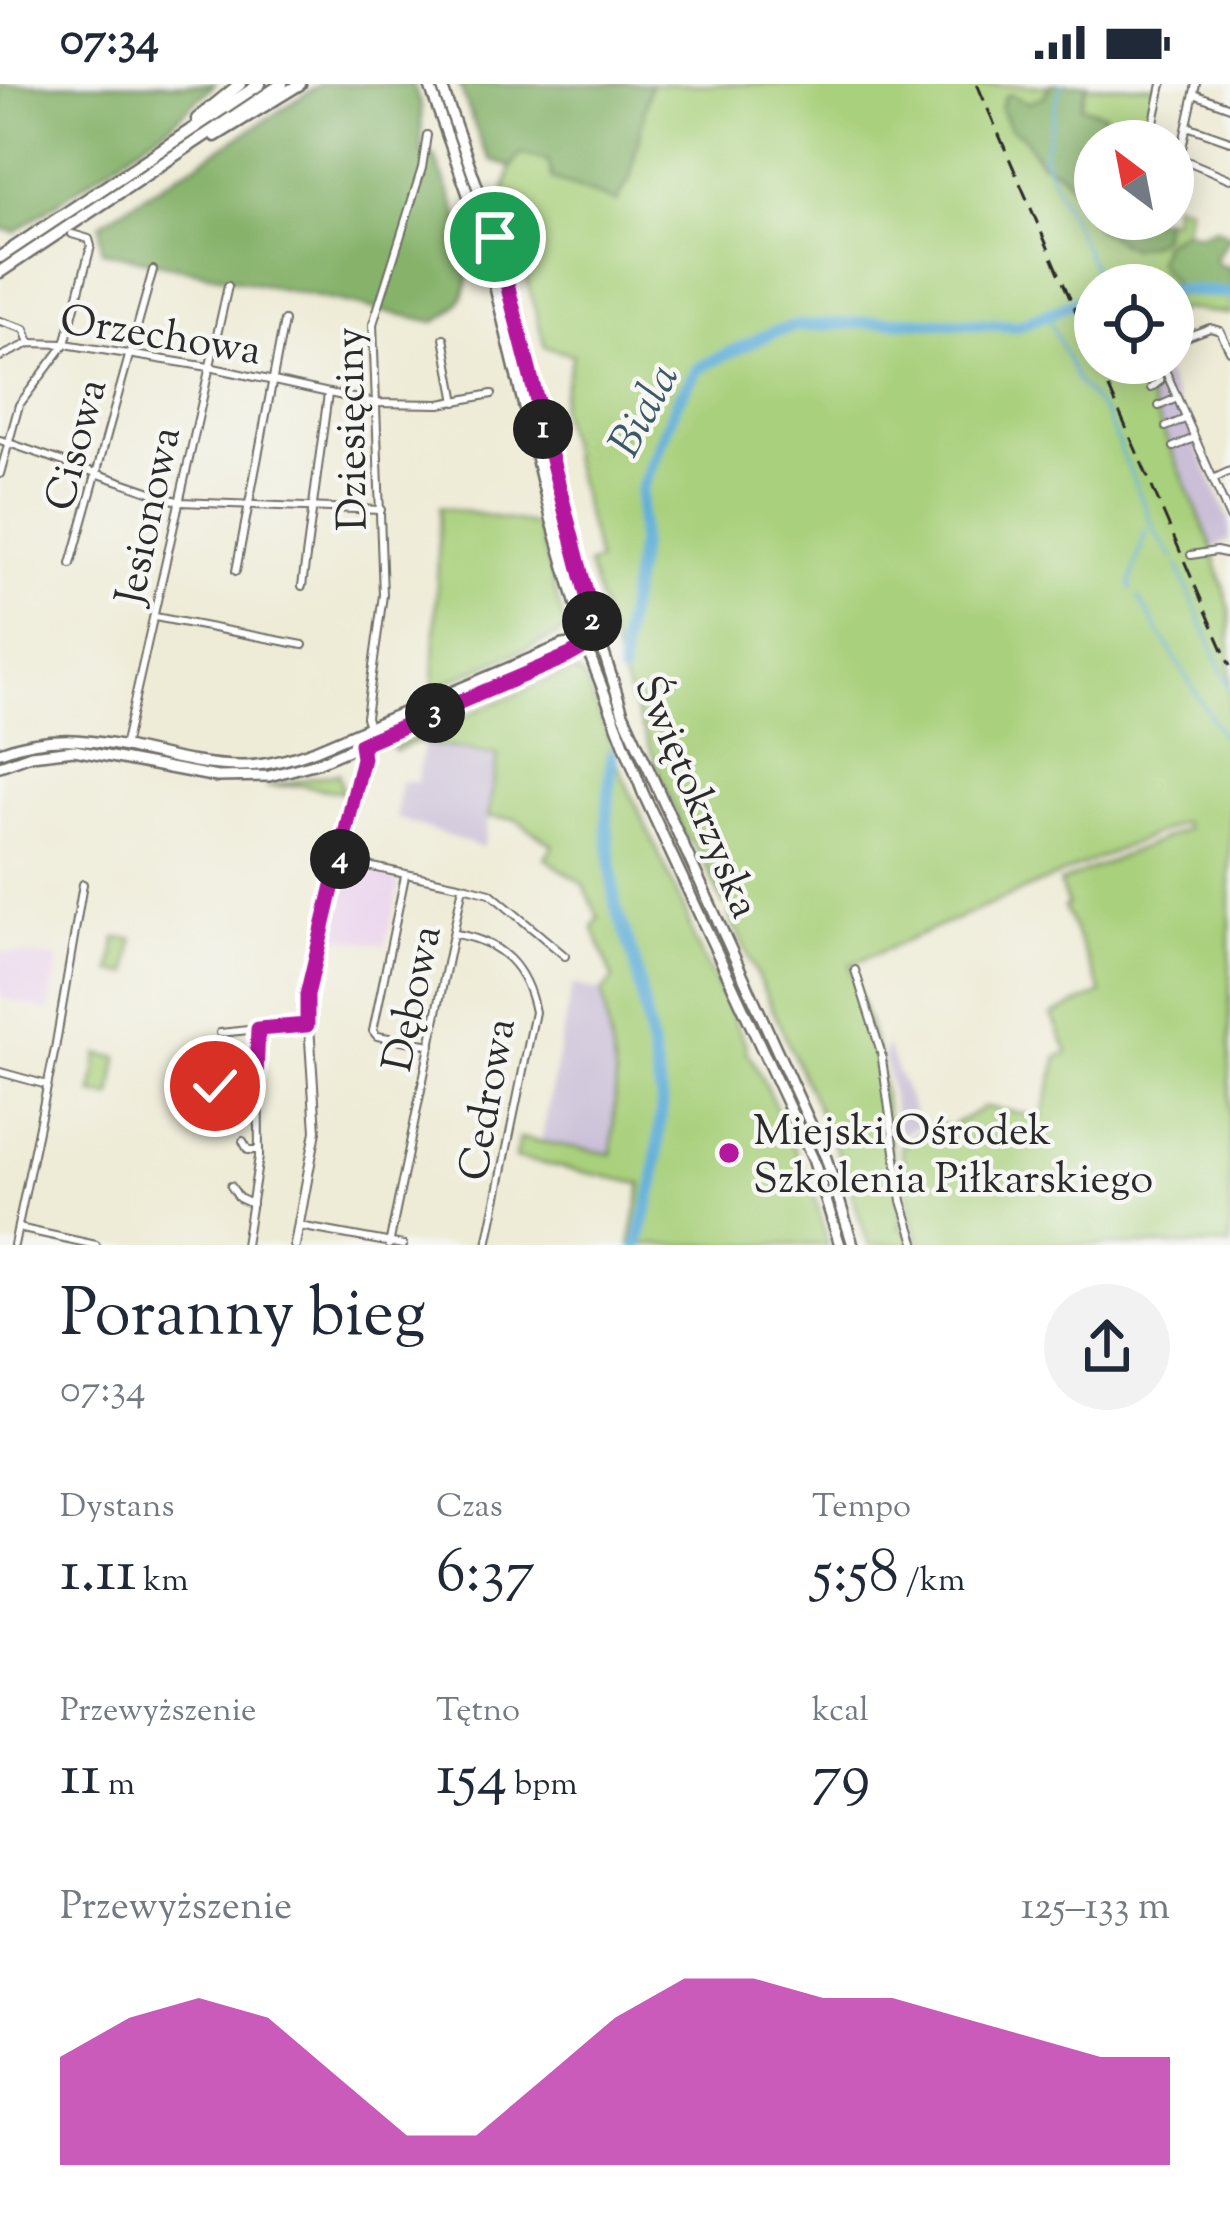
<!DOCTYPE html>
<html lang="pl">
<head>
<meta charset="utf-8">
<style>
  :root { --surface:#fff; --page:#f2f2f3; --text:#1f2937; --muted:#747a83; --accent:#b5179e }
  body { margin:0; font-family:"Sorts Mill Goudy",serif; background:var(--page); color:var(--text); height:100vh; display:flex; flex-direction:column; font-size:45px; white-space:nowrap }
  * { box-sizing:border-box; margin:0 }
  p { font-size:39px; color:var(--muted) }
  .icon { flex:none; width:66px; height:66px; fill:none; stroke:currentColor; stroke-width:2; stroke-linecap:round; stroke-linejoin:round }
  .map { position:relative; height:1161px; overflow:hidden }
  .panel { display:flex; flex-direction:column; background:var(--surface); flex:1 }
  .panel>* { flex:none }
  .needle { width:78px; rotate:328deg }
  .tools { position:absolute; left:1074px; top:36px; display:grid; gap:24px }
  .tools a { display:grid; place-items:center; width:120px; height:120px; border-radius:50%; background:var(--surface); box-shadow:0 6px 30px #0003; font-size:60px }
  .pin { position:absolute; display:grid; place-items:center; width:102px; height:102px; color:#fff; margin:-51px; border:6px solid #fff; border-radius:50%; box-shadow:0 3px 12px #0007 }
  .km { position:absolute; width:60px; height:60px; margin:-30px; border-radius:50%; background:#222; color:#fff; font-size:33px; line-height:60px; text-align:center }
  .round { display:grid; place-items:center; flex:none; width:126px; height:126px; border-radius:63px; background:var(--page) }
  .head { display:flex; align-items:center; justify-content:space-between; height:204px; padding:0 60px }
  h1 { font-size:66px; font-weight:600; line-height:90px }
  .metrics { display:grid; grid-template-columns:repeat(3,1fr); gap:18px; height:204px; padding:12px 60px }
  .metrics div { display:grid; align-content:center }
  .metrics b { font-size:60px; font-weight:600 }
  .metrics small { font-size:33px; font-weight:400 }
  .metrics p { font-size:33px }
  .chart { height:336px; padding:24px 60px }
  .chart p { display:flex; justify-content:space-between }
  .chart svg { width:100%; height:216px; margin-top:12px; fill:var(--accent); opacity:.7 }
  .status { display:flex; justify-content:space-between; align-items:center; height:84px; padding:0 60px; background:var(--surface); direction:ltr }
  .status svg { height:33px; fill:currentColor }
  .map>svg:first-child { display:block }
  .built { fill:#ead1ed }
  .industrial { fill:#cabfd7 }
  .green { fill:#a9d07b; stroke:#6a7e53; stroke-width:3 }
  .forest { fill:#86b26b; stroke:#586e4b; stroke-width:3 }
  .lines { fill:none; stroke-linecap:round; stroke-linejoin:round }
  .stream { stroke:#5faed9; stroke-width:3 }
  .river { stroke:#5faed9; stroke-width:12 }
  .minor-casing { stroke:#6f6e67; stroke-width:10 }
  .tertiary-casing { stroke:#6f6e67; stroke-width:12 }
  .secondary-casing { stroke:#6f6e67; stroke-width:14 }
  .trunk-casing { stroke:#6f6e67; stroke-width:15 }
  .minor { stroke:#fff; stroke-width:6 }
  .tertiary { stroke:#fff; stroke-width:8 }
  .secondary { stroke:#fff; stroke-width:9 }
  .trunk { stroke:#fff; stroke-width:10 }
  .rail { stroke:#2b2b2b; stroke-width:3; stroke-dasharray:18 9; stroke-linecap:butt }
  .route-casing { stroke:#fff; stroke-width:24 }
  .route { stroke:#b5179e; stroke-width:15 }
  .poi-dot { fill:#b5179e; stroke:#f6f6f2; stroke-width:4.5 }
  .labels { text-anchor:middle; stroke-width:9; stroke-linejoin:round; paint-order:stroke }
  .street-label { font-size:42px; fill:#2b2b2b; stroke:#f6f6f2 }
  .poi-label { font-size:42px; fill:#2b2b2b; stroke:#f6f6f2; text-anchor:start }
  .water-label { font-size:45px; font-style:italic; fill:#3d5968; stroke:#f6f6f2 }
</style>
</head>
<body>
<div class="status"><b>07:34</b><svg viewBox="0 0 49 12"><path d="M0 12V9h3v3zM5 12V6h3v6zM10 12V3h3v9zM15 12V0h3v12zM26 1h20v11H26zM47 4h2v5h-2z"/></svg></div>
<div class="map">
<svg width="1230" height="1161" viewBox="0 0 1230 1161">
  <rect width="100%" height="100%" fill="#f6f6f2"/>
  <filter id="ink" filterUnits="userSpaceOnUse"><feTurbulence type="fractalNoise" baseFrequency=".00833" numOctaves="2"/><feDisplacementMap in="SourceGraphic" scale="24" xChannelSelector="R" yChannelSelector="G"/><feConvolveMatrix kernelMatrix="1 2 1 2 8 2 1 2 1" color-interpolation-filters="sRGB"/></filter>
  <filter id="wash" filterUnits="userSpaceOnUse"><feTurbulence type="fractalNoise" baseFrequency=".004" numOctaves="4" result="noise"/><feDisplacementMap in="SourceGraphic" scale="48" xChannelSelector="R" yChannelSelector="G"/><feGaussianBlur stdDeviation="2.7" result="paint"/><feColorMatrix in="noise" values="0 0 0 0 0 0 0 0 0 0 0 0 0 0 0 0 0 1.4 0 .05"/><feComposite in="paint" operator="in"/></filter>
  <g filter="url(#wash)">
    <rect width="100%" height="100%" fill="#eeebd6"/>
    <!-- built -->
    <g class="built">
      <polygon points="347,781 397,794 398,805 385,861 330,852"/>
      <polygon points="0,868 59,874 49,927 0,913"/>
    </g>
    <!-- industrial -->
    <g class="industrial">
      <polygon points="1134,279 1160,279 1230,438 1230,456 1212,464"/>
      <polygon points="424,659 499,671 483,764 396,734 401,697 417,698"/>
      <polygon points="572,901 602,908 616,994 612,1071 541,1058"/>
      <polygon points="887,962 920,1041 899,1051 884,972"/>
    </g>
    <!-- green -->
    <g class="green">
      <polygon points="650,0 1155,2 1143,57 1095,57 1095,135 1173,135 1173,119 1188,122 1181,177 1230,183 1230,230 1182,225 1173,232 1173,201 1095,201 1095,279 1134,279 1210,457 1230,526 1230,1161 921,1161 913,1140 901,1063 923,1047 941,1040 947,1044 985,1023 1042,1033 1058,973 1068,968 1052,931 1102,909 1064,823 1068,821 1059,799 1186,745 1183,738 850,881 878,970 902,1138 899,1143 905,1145 913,1161 869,1161 838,1069 729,830 734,826 730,817 724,820 701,771 685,751 625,601 588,481 598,477 559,325 573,271 545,263 504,111 511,83 520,69 630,94"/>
      <polygon points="440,423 537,441 565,543 559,551 433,604"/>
      <polygon points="570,587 580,590 587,598 621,688 686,829 694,856 746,960 747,969 751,972 782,1036 779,1039 784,1042 814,1108 828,1161 630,1161 642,1100 515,1074 519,1054 612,1070 616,994 602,908 613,896 593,842 599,835 584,801 545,774 553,761 515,735 488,733 498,671 414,658 395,667 392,663"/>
      <polygon points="338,689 343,709 299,701 266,703"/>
      <polygon points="701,825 706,827 790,1007 774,982"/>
      <polygon points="116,854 133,855 129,890 112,888"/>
      <polygon points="98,970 118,973 112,1013 93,1010"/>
    </g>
    <!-- forest -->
    <g class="forest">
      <polygon points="0,0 215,0 172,39 15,148 0,144"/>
      <path d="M 320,0 L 413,0 L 421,23 L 422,70 L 435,73 C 454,124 501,206 435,238 L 102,167 L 100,140 C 173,92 248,50 320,0 Z"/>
      <polygon points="459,0 650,0 630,94 617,118 553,95 548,77 521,70 511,83 492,77 482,61"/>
      <polygon points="1051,0 1087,0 1081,22 1105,30 1096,53 1105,57 1095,57 1095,135 1163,135 1162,152 1151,159 1131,164 1097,145 1075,105 1058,87 1040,78 1022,51 1010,44 1001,25 1005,12 1011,10 1029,19 1043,13"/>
      <path d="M 1216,144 L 1230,152 L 1215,175 L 1218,181 L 1230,183 L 1230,212 C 1190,211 1179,213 1157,178 L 1162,159 L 1185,146 L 1197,150 Z"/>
    </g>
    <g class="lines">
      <!-- stream -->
      <g class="stream">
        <polyline points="1061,0 1043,73 1101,201"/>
        <polyline points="1048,232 1077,297 1106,331 1156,449 1174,475"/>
        <polyline points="1178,482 1230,605"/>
        <polyline points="1132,505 1130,501 1146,446"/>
        <polyline points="1138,513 1230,665"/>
      </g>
      <!-- river -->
      <g class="river">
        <polyline points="1173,206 1230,209"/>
        <polyline points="622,589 623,554 640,461 641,406 678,316 698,284 773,248 797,242 902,237 1018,242 1095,210"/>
        <polyline points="612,670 607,738 615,820 635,878 662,1017 655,1095 638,1161"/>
      </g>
    </g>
  </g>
  <g filter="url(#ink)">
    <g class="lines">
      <defs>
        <g id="minor">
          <polyline points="1194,10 1230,23"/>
          <polyline points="1187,42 1230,57"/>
          <polyline points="1150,57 1162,0"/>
          <polyline points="1173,71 1230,95"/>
          <polyline points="1180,73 1196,0"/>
          <polyline points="0,237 25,245 30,259"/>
          <polyline points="444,254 456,318"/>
          <polyline points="1173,258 1210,244 1220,247 1230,267"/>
          <polyline points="0,273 30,259 65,260 209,283 375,319 440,320 492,310"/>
          <polyline points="1162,279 1230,434"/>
          <polyline points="1142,282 1148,279"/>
          <polyline points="1147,294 1156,291 1160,297 1151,304"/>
          <polyline points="1159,322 1177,314"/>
          <polyline points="1166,343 1185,335"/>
          <polyline points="0,356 180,418 381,426"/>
          <polyline points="1174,363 1194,354"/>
          <polyline points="0,390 19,321 65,260 91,162 89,155 72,150"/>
          <polyline points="1213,395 1230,387"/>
          <polyline points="1191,471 1216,467 1230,470"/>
          <polyline points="71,480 153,186"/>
          <polyline points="236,487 284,237"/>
          <polyline points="302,502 328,310"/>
          <polyline points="155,533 303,561"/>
          <polyline points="369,643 366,633 383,511 373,240 422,84 427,51"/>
          <polyline points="124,663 228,202"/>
          <polyline points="339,776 463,802"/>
          <polyline points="405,792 373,947 377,952 431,961"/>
          <path d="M 456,850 C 502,858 526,882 535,928 L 487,1161"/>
          <polyline points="855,886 881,968 902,1117 916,1161"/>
          <polyline points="220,949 258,945"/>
          <polyline points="0,988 47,1001"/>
          <polyline points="203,1010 223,997 256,995"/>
          <polyline points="243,1057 248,1066 259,1066"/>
          <polyline points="231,1102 239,1114 252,1120"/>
          <polyline points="299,1142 403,1161"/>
          <polyline points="18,1144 96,1161"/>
          <polyline points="14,1161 55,965 83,800"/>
          <polyline points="245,1161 259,1073 258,945 307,941"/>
          <polyline points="389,1161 463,802 490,809 565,872"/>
        </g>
        <polyline id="tertiary" points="295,1161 316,1047 307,911 363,674 361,660"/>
        <g id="secondary">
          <polyline points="429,0 482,150 551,434 592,577 643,709 813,1075 840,1161"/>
          <polyline points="441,0 495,153 579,491 623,629 826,1074 853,1161"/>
          <path d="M 0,668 C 90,634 154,682 241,682 C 267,682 291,675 315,666 L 563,561 L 587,558"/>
          <polyline points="0,682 31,671 74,666 217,693 269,692 317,679 568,572 586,559"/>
        </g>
        <g id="trunk">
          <polyline points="197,35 240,0"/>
          <polyline points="215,52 300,0"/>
          <polyline points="0,173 260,0"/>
          <polyline points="0,188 282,0"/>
        </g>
      </defs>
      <!-- minor casing -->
      <use href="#minor" class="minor-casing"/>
      <!-- tertiary casing -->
      <use href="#tertiary" class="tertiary-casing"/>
      <!-- secondary casing -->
      <use href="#secondary" class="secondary-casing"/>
      <!-- trunk casing -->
      <use href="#trunk" class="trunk-casing"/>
      <!-- minor -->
      <use href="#minor" class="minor"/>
      <!-- tertiary -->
      <use href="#tertiary" class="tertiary"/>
      <!-- secondary -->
      <use href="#secondary" class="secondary"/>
      <!-- trunk -->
      <use href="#trunk" class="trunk"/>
      <!-- rail -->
      <g class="rail">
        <polyline points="977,0 1095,272"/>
        <polyline points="1098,279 1230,582"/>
      </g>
    </g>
  </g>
  <g class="lines" filter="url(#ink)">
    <defs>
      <polyline id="route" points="215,1002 223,997 256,995 258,945 307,941 307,911 363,674 361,660 568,572 598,555 495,153"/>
    </defs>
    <!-- route casing -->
    <use href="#route" class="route-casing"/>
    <!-- route -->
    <use href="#route" class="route"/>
  </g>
  <!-- markers -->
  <circle class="poi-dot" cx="729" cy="1069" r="12"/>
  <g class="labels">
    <!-- street labels -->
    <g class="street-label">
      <text transform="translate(161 249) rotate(9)" y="15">Orzechowa</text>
      <text transform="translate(349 345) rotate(-91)" y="15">Dziesięciny</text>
      <text transform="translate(74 360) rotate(-75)" y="15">Cisowa</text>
      <text transform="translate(146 431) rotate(-78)" y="15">Jesionowa</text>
      <text transform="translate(699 712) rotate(67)" y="15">Świętokrzyska</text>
      <text transform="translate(410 914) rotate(-78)" y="15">Dębowa</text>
      <text transform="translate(485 1015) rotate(-80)" y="15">Cedrowa</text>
    </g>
    <!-- poi labels -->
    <g class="poi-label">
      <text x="753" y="1060">Miejski Ośrodek<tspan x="753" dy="48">Szkolenia Piłkarskiego</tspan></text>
    </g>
    <!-- water labels -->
    <g class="water-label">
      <text transform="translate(642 325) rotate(-62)" y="16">Biala</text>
    </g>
  </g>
</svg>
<div class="tools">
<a><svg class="needle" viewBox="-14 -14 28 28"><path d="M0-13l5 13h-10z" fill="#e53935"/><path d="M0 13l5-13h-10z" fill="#747a83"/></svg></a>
<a><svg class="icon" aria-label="locate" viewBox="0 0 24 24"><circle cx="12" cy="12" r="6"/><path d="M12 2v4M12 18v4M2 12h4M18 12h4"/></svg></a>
</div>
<div class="pin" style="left:495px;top:153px;background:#1e9e55"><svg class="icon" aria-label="arrive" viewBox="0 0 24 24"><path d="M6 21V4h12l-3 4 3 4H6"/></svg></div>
<div class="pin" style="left:215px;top:1002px;background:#d93025"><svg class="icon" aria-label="check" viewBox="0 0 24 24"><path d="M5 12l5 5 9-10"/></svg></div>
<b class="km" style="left:543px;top:345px">1</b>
<b class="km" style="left:592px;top:537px">2</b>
<b class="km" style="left:435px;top:629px">3</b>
<b class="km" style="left:340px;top:775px">4</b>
</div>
<section class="panel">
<div class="head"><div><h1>Poranny bieg</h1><p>07:34</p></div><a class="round"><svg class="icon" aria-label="share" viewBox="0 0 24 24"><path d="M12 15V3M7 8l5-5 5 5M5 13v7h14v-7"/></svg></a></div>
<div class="metrics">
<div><p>Dystans</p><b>1.11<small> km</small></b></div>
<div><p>Czas</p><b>6:37</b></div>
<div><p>Tempo</p><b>5:58<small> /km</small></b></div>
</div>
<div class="metrics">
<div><p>Przewyższenie</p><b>11<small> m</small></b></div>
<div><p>Tętno</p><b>154<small> bpm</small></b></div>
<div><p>kcal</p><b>79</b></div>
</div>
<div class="chart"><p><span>Przewyższenie</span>125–133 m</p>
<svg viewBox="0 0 160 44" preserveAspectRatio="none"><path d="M0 44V22L10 14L20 10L30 14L40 26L50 38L60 38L70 26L80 14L90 6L100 6L110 10L120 10L130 14L140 18L150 22L160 22V44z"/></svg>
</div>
</section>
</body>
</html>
